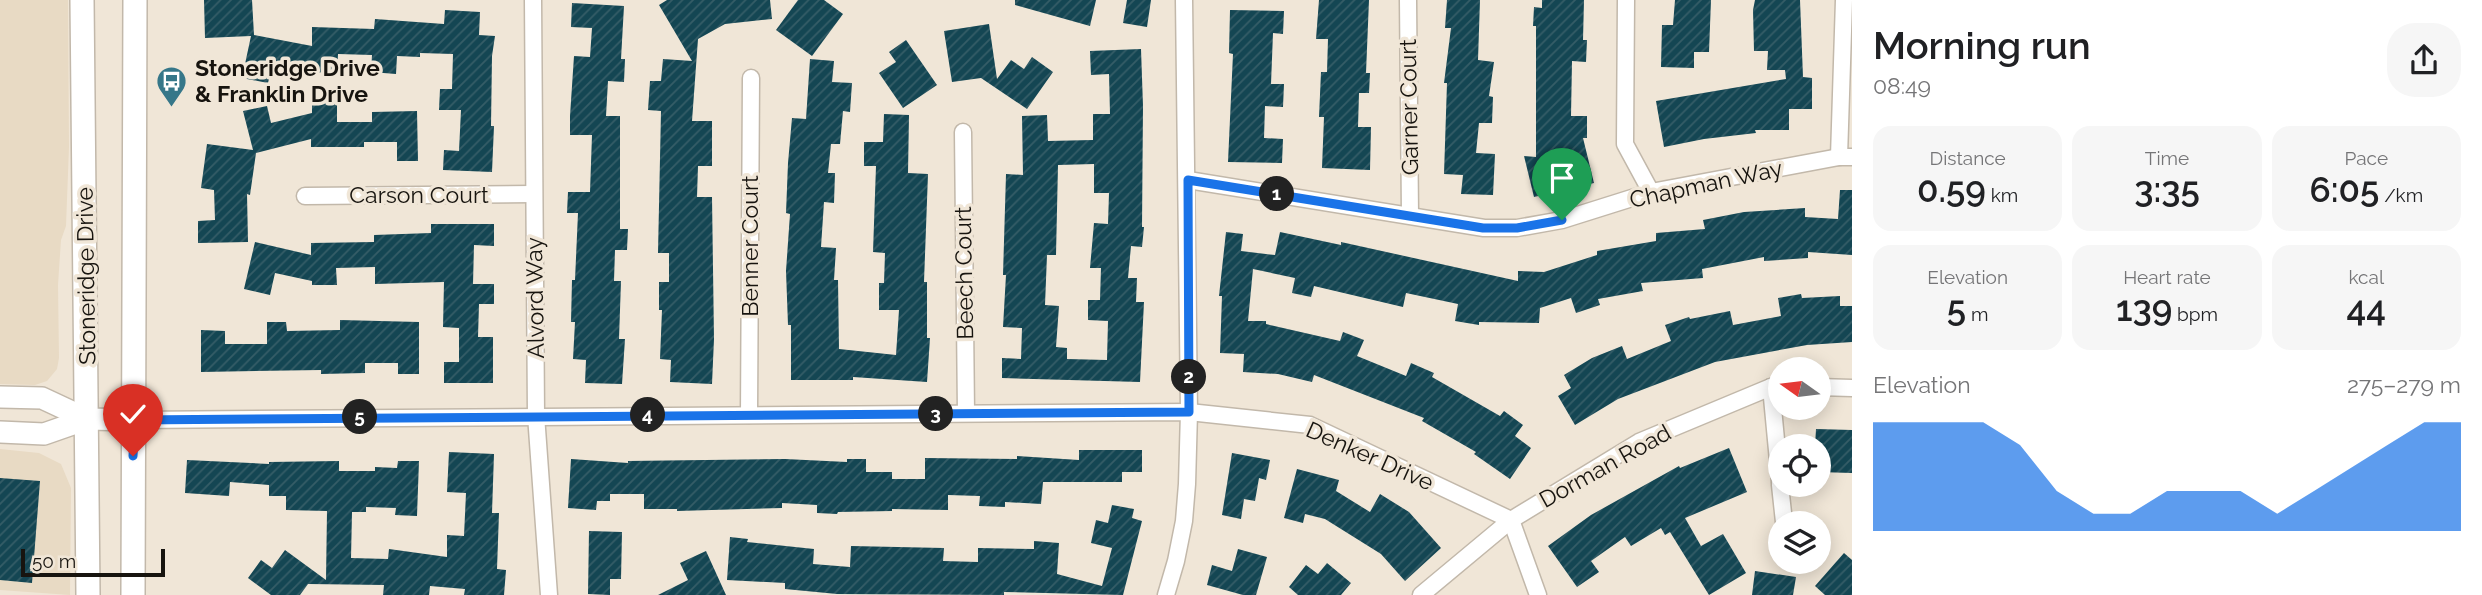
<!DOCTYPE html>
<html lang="en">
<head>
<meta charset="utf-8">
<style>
  :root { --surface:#fff; --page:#f6f6f6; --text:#202124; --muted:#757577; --accent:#1a73e8 }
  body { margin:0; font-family:Raleway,sans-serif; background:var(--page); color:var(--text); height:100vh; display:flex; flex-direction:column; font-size:26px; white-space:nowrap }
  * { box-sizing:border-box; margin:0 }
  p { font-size:23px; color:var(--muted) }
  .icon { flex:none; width:38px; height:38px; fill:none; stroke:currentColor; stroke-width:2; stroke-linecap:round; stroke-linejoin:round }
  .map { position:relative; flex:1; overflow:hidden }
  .details { display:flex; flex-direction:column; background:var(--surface); width:630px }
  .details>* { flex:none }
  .needle { width:46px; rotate:284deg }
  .fabs { position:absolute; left:1768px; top:357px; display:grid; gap:14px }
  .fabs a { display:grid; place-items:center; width:63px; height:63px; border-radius:50%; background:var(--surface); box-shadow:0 4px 18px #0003; font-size:35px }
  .scale { position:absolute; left:21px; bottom:18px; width:144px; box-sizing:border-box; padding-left:7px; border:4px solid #17140f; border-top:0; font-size:19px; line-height:24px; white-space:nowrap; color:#17140f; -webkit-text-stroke:5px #f0e6d7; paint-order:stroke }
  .pin { position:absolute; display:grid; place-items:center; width:60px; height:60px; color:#fff; margin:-72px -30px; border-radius:50% 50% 50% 0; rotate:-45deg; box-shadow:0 0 7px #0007 }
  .pin .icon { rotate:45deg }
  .km { position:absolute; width:35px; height:35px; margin:-18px; border-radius:50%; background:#222; color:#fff; font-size:19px; line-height:35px; text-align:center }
  .round { display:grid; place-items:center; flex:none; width:74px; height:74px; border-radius:28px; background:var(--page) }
  .headline { display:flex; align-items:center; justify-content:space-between; height:119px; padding:0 21px }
  h1 { font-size:38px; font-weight:600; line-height:52px }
  .figures { display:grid; grid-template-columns:repeat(3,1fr); gap:10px; height:119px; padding:7px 21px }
  .figures div { display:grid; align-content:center; border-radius:18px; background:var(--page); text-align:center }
  .figures b { font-size:35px; font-weight:600 }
  .figures small { font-size:19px; font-weight:400 }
  .figures p { font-size:19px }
  .chart { height:196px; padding:14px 21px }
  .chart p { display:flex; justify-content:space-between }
  .chart svg { width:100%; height:126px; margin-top:7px; fill:var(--accent); opacity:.7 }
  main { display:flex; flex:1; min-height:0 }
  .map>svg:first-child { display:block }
  .built { fill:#e8dac4 }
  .building { fill:url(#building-hatch); fill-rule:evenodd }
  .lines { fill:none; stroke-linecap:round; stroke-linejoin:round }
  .minor-casing { stroke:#c2b8aa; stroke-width:19 }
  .tertiary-casing { stroke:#c2b8aa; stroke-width:24 }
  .secondary-casing { stroke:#c2b8aa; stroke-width:26 }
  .minor { stroke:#fff; stroke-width:16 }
  .tertiary { stroke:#fff; stroke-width:21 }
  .secondary { stroke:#fff; stroke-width:23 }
  .route-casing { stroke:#fff; stroke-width:14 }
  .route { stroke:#1a73e8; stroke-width:9 }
  .labels { text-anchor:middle; stroke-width:7; stroke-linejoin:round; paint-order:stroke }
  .poi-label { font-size:23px; font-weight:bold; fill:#17140f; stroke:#f0e6d7; text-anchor:start }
  .street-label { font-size:23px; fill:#17140f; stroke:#f0e6d7 }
</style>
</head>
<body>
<main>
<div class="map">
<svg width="1852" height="595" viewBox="0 0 1852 595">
  <defs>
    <pattern id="building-hatch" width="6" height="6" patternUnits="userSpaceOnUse" patternTransform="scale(1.75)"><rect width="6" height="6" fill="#144653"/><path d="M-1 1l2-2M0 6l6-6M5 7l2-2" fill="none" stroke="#355d67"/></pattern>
  </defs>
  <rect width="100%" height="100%" fill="#f0e6d7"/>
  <!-- built -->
  <g class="built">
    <polygon points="0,0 68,0 69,147 66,226 61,240 58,285 59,358 57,369 47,381 35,385 0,384"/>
    <polygon points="0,449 39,453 61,464 71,488 70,595 0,590"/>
  </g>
  <!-- building -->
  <g class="building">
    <polygon points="204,0 252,0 254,35 312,46 312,27 374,29 375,19 444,24 445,10 480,12 479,35 495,36 492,56 491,126 494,126 492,172 443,170 444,150 459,151 461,110 439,110 440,89 452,89 453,54 420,53 420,57 397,56 396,74 371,72 372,55 338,54 337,73 307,72 272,65 268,83 242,78 251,36 205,38"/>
    <polygon points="667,0 770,0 772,19 725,24 698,39 692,121 712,121 712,166 698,166 697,197 712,197 714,339 712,384 670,382 671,360 660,359 662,310 659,310 659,282 669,282 669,253 658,253 661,111 648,110 650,81 661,81 663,59 692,61 659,5"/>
    <polygon points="798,0 824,0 843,14 812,56 776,30"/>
    <polygon points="1015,0 1096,0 1090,26 1015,5"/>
    <polygon points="1127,0 1151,0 1147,27 1123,23"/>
    <polygon points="1319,0 1369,0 1366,73 1370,73 1369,93 1359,93 1358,127 1371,127 1370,170 1322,168 1324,117 1319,117 1321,72 1327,72 1328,39 1316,39"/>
    <polygon points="1447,0 1480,0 1478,60 1494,62 1489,96 1493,97 1492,123 1479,123 1476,153 1495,154 1493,195 1461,194 1463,175 1444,174 1447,83 1444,83 1451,28 1445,28"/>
    <polygon points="1542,0 1584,0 1583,40 1587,40 1586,62 1572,61 1571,116 1587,116 1587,138 1583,138 1594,183 1534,197 1524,156 1536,157 1536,26 1533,26 1534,7 1542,8"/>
    <polygon points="1675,0 1711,0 1709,52 1694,52 1694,68 1661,67 1662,25 1673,25"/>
    <polygon points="1755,0 1800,0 1803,77 1812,78 1812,109 1789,109 1789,130 1755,130 1756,133 1704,139 1664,147 1656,101 1786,79 1785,70 1767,70 1768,51 1754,51 1753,10"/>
    <polygon points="572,3 624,6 621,59 625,59 624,82 608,81 606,116 620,116 620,229 628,229 627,250 615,250 614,281 621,281 619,339 625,339 622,384 585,383 586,360 573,359 575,322 571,322 572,280 575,280 578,213 567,213 568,192 590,192 592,135 570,135 570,116 574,56 590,57 592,28 571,27"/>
    <polygon points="1230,10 1284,11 1283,34 1273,33 1271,84 1284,84 1283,107 1265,106 1264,138 1283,139 1282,163 1228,162 1233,54 1229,53"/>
    <polygon points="989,24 997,79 1011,60 1024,69 1032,57 1053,72 1027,109 981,78 952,82 944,31"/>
    <polygon points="906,40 937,85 903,108 879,73 896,62 889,52"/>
    <path d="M 1141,49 L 1143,106 L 1142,227 L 1144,227 L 1142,247 L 1131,246 L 1128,278 L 1137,278 L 1136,302 L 1144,302 L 1140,382 L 1002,378 L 1002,358 L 1021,359 L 1022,328 L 1003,327 L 1006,275 L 1003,275 L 1006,174 L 1023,175 L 1022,116 L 1047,115 L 1048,141 L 1093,140 L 1093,114 L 1110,114 L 1109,74 L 1091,75 L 1090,51 ZM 1094,164 L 1094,193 L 1109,193 L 1108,224 L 1094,223 L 1090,268 L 1101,268 L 1100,300 L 1088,300 L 1088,320 L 1108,321 L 1107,360 L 1067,359 L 1067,348 L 1056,347 L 1059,306 L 1045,305 L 1047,255 L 1056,255 L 1058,165 Z"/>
    <polygon points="810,59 834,61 832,82 852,83 850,112 843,111 840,144 831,144 828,173 835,173 834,203 824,202 821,247 836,248 834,280 838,280 839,349 896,355 899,310 879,310 879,283 884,283 885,253 873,252 876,166 864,166 864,142 883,142 884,114 909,115 908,173 928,174 924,282 927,282 927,338 930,338 927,382 853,377 853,380 791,380 791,325 788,325 786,271 790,214 786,213 788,163 792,118 806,119"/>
    <polygon points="312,102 337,102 337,122 372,122 372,112 417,111 418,161 397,161 397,142 364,142 364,147 311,147 311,139 256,153 250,195 247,194 248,242 198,243 198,221 215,220 214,190 201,188 207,144 253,150 243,111 267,106 271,123 312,113"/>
    <polygon points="1840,190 1852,190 1852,255 1808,252 1808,258 1764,261 1764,257 1702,269 1703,278 1641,283 1643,291 1598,299 1600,305 1576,313 1571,298 1540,308 1539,323 1479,322 1479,325 1455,321 1458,304 1406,293 1403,307 1314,286 1311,297 1292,293 1295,278 1253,269 1248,321 1266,321 1266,324 1340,341 1343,332 1364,340 1357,356 1406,376 1411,363 1434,373 1432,377 1500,416 1504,411 1523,425 1515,436 1531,448 1510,479 1474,454 1476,452 1422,421 1424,418 1314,375 1312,382 1278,374 1243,372 1244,354 1220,353 1222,296 1219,296 1226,232 1243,234 1241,251 1275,255 1280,232 1341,245 1341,242 1518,281 1518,271 1544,272 1597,255 1597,251 1656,241 1656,233 1705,229 1703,220 1744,212 1805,208 1805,217 1838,219"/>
    <polygon points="431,224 494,224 494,246 474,245 473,284 494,284 494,304 479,304 478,337 493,337 493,383 444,383 444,362 459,362 459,328 443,327 444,282 375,284 375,267 336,268 337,285 312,285 312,281 275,273 270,295 244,289 255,242 311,255 311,243 374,242 374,235 431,233"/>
    <polygon points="1801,294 1802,298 1840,296 1840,306 1852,306 1852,342 1807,345 1715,362 1618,399 1575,425 1558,396 1571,388 1564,375 1592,358 1622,346 1627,359 1671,341 1665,325 1689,317 1690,319 1730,311 1733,325 1781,316 1778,298"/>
    <polygon points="340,320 419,322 419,374 398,374 398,363 365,363 365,373 321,374 321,370 201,372 201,330 225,331 225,344 267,344 267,322 286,322 287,331 340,330"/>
    <polygon points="1816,429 1852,430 1852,473 1818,472 1818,446 1815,446"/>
    <polygon points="1729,448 1747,492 1685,518 1701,546 1723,534 1746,573 1709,595 1670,532 1665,535 1661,528 1631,546 1625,537 1591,561 1599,572 1577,587 1548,546 1591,515 1679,466 1680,468"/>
    <polygon points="1079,450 1142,450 1142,472 1122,472 1122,482 1043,482 1041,504 1005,502 1005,507 979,506 980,496 948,495 948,510 892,509 892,511 838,512 837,514 817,513 817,505 782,503 782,508 677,511 677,509 644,509 644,494 610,494 610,501 597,501 596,510 568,508 571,459 628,463 628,461 785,459 847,462 847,459 866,459 866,472 892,472 892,479 925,479 925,458 1017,459 1017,456 1079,460"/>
    <polygon points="449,452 494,454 492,513 499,513 497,569 506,570 504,595 464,595 465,589 430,586 429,595 383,595 384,585 308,584 300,595 271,595 248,578 261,560 272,568 285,550 326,580 327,511 286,510 286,496 269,496 269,485 230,482 229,496 185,493 187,460 269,464 269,462 339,461 339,471 375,471 375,467 397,468 398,461 419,461 417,516 395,515 396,508 366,507 366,512 352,512 351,558 388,559 389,549 447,557 447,535 464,536 466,493 447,492"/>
    <polygon points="1232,453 1270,460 1266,480 1259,478 1255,501 1244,499 1241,519 1222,515"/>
    <polygon points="1297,469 1339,480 1336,491 1370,512 1380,494 1409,512 1441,548 1405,581 1381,554 1325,519 1305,514 1303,523 1284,518"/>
    <polygon points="0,478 40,481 32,583 0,580"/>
    <polygon points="1112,505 1134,509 1132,518 1142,521 1123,595 1004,592 1004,595 837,594 785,589 785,583 727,580 730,537 748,539 747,542 814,549 813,564 850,567 851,546 944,548 943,561 978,562 978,548 1034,549 1034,541 1059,543 1057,574 1102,586 1112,548 1091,543 1096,520 1108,523"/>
    <polygon points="589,531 622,532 621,579 610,579 610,595 588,594"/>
    <polygon points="1238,549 1267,557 1256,595 1243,595 1207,585 1212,565 1232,571"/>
    <polygon points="706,551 726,595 658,595 688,580 680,563"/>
    <polygon points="1844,553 1852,560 1852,595 1825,595 1815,586"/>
    <polygon points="1327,563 1351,583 1341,595 1298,595 1289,587 1306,565 1318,574"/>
    <polygon points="1755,571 1796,577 1793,595 1752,595"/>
  </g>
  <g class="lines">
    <defs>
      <g id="minor">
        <polyline points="533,0 536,415 549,595"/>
        <polyline points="1408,0 1410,215"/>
        <polyline points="1626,0 1625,144 1651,192"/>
        <polyline points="963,132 966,413"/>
        <polyline points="1839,157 1844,0"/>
        <polyline points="1188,180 1484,228 1517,228 1562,220 1651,192 1839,157 1852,157"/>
        <polyline points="305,196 533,194"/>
        <polyline points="1771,387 1780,482"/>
        <polyline points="1818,387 1852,388"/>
        <polyline points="749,415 751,78"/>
        <polyline points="135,420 1189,412 1310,425 1511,520 1538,595"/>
        <polyline points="1780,485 1784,522"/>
        <polyline points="1166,595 1176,561 1184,521 1187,484 1189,412 1184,0"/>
        <polyline points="1421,595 1511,520 1639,442 1771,387 1780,387"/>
      </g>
      <g id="tertiary">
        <polyline points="0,397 42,398 87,419"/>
        <polyline points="0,432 44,434 87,419 135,420"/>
      </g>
      <g id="secondary">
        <polyline points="82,0 88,595"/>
        <polyline points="133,595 135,0"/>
      </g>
    </defs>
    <!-- minor casing -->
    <use href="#minor" class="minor-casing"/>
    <!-- tertiary casing -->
    <use href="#tertiary" class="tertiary-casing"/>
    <!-- secondary casing -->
    <use href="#secondary" class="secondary-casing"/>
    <!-- minor -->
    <use href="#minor" class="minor"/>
    <!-- tertiary -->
    <use href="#tertiary" class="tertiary"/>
    <!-- secondary -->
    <use href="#secondary" class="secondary"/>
  </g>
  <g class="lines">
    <defs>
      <polyline id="route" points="133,456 135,420 1189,412 1188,180 1483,228 1517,228 1562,220"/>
    </defs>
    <!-- route casing -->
    <use href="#route" class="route-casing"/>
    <!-- route -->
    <use href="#route" class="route"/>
  </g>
  <!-- icons -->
  <defs>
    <symbol id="bus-pin" viewBox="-11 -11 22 30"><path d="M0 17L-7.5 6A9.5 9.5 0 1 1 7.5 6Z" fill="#367789" stroke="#f0e6d7"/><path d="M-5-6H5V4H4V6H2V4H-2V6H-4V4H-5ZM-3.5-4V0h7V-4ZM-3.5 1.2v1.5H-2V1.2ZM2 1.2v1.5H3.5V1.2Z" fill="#fff"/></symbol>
  </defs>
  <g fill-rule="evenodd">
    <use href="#bus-pin" x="154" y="64" width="35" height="47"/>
  </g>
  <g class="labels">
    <!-- poi labels -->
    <g class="poi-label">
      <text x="195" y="76">Stoneridge Drive<tspan x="195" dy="26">&amp; Franklin Drive</tspan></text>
    </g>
    <!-- street labels -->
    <g class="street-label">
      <text transform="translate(1409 107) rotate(-91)" y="8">Garner Court</text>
      <text transform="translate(1706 184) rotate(-12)" y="8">Chapman Way</text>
      <text x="419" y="203">Carson Court</text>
      <text transform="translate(750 246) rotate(-90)" y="8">Benner Court</text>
      <text transform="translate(964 273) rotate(-91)" y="8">Beech Court</text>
      <text transform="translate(86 276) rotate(-91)" y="8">Stoneridge Drive</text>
      <text transform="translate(535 298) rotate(-91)" y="8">Alvord Way</text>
      <text transform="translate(1370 456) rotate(24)" y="8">Denker Drive</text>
      <text transform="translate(1605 466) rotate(-29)" y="8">Dorman Road</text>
    </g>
  </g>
</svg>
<div class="fabs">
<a><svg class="needle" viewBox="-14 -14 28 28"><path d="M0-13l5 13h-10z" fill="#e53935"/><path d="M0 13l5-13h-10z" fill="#757577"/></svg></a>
<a><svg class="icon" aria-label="locate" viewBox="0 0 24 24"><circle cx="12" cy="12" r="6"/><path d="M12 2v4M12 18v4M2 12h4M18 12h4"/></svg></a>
<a><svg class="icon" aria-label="layers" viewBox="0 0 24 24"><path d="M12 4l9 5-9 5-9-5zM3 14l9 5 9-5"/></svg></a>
</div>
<div class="scale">50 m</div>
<div class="pin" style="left:1562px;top:220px;background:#1e9e55"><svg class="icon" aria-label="arrive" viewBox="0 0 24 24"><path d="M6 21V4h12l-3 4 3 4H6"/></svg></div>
<div class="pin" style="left:133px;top:456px;background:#d93025"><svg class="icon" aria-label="check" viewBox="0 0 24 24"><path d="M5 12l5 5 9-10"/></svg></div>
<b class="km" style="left:1277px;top:194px">1</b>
<b class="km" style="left:1189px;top:377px">2</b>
<b class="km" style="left:936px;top:414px">3</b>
<b class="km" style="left:648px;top:415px">4</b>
<b class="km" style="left:360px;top:417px">5</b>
</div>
<section class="details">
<div class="headline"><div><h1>Morning run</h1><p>08:49</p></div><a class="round"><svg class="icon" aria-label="share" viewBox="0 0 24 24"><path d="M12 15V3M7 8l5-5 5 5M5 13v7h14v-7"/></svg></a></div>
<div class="figures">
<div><p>Distance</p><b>0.59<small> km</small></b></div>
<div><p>Time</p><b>3:35</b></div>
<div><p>Pace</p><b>6:05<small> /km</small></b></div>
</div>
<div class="figures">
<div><p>Elevation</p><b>5<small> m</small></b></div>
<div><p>Heart rate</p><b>139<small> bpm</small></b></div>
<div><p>kcal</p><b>44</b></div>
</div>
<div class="chart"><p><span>Elevation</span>275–279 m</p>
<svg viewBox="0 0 160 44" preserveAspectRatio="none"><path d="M0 44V6L10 6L20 6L30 6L40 14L50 30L60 38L70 38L80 30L90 30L100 30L110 38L120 30L130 22L140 14L150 6L160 6V44z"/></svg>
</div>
</section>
</main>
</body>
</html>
